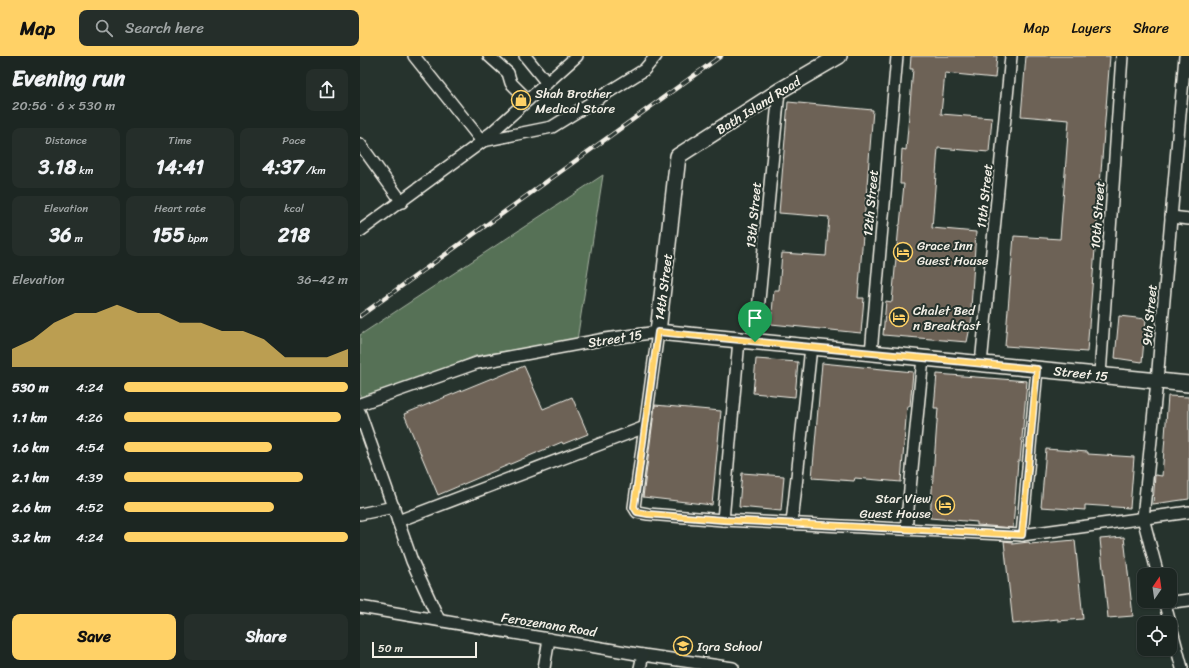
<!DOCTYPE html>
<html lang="en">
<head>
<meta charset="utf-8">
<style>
  :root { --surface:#1c2622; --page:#252e2a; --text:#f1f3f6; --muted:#a0a5a5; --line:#3a4340; --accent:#ffd166 }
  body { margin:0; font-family:Sriracha,sans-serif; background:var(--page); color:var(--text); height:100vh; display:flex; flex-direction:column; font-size:15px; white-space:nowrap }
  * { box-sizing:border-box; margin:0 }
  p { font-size:13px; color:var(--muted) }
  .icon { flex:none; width:22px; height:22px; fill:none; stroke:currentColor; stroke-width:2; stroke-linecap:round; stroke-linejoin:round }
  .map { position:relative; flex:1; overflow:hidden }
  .drawer { display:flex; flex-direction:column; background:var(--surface); width:360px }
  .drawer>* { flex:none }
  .needle { width:26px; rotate:13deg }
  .tools { position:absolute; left:777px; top:512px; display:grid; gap:8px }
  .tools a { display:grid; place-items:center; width:40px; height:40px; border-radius:8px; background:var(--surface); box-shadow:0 1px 3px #0004,0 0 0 1px var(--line); font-size:20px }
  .scale { position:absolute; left:12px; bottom:10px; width:105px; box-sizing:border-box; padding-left:4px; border:2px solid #f4f1e8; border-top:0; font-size:11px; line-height:14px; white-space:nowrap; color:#f4f1e8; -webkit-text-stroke:3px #26332d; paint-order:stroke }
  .pin { position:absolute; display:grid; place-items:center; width:34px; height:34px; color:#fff; margin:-41px -17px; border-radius:50% 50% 50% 0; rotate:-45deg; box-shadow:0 0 4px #0007 }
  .pin .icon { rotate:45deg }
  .round { display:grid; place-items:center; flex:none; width:42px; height:42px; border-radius:8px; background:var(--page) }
  .overview { display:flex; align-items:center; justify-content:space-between; height:68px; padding:0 12px }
  h1 { font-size:22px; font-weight:700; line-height:30px }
  .figures { display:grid; grid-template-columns:repeat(3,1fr); gap:6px; height:68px; padding:4px 12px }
  .figures div { display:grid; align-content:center; border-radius:8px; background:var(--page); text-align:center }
  .figures b { font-size:20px; font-weight:700 }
  .figures small { font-size:11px; font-weight:400 }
  .figures p { font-size:11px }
  .chart { height:112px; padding:8px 12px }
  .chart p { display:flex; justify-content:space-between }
  .chart svg { width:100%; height:72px; margin-top:4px; fill:var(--accent); opacity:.7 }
  .button { display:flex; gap:8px; margin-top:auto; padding:8px 12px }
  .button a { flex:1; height:46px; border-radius:8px; background:var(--accent); color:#111; font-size:16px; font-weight:700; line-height:46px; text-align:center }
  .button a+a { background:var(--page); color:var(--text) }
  ul { padding:0 12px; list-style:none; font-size:13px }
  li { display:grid; grid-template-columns:64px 48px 1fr; align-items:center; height:30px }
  li i { height:10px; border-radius:5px; background:var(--accent) }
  header { display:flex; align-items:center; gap:24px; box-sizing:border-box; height:56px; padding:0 20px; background:var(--accent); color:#111 }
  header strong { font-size:19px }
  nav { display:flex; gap:22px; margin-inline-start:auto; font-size:14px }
  .search { width:280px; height:36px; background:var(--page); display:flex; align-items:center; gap:10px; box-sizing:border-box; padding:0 14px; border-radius:8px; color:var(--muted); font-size:15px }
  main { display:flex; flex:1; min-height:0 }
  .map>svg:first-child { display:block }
  .green { fill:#567157; stroke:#a5b1a0 }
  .building { fill:#6d6257; stroke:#f4f1e8 }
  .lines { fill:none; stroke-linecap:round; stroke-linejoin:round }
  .street-casing { stroke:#f4f1e8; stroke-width:14 }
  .secondary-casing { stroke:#f4f1e8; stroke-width:18 }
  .street { stroke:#26332d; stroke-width:11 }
  .secondary { stroke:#26332d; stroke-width:15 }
  .rail-casing { stroke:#f4f1e8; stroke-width:4.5 }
  .rail { stroke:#26332d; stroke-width:3; stroke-dasharray:9; stroke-linecap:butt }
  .route-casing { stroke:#fff; stroke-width:8 }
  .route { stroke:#ffd166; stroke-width:5 }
  .labels { text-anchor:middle; stroke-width:4; stroke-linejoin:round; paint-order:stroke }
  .poi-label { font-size:13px; fill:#f4f1e8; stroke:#26332d; text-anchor:start }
  .street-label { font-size:13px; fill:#f4f1e8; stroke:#26332d }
</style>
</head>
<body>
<header>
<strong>Map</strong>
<div class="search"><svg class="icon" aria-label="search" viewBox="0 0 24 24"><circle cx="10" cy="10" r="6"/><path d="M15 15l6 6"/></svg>Search here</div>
<nav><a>Map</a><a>Layers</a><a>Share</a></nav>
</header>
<main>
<section class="drawer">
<div class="overview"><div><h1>Evening run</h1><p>20:56 · 6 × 530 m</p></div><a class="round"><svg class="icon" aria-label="share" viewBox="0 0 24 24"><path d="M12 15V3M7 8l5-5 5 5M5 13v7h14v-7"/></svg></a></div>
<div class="figures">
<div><p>Distance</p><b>3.18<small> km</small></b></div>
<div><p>Time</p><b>14:41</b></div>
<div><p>Pace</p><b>4:37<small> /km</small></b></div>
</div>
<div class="figures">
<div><p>Elevation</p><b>36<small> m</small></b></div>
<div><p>Heart rate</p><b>155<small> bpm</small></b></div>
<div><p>kcal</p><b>218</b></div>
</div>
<div class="chart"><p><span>Elevation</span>36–42 m</p>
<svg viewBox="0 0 160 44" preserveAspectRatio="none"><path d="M0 44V33L10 27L20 17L30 11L40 11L50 6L60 11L70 11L80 17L90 17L100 22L110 22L120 27L130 38L140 38L150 38L160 33V44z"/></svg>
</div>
<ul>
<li><b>530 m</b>4:24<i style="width:100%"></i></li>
<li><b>1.1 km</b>4:26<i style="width:97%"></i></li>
<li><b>1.6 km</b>4:54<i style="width:66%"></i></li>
<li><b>2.1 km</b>4:39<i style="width:80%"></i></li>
<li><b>2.6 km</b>4:52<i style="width:67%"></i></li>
<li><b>3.2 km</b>4:24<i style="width:100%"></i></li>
</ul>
<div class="button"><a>Save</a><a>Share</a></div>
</section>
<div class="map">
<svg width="829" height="612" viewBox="0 0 829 612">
  <rect width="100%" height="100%" fill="#26332d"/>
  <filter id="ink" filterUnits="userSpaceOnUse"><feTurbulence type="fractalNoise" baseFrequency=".025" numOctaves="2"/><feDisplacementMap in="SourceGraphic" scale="8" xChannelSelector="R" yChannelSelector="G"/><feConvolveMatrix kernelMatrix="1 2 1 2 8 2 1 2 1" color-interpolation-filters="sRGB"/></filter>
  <g filter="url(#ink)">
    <!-- green -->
    <polygon class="green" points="243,119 217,284 115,300 77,316 0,344 0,279"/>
    <!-- building -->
    <g class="building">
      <polygon points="551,0 637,0 635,22 585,17 581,58 632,62 629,96 578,92 572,172 616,176 611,252 614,252 607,286 523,279 526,245 532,246 539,169 540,169 544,128 540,128 542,93 546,94 553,13 550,13"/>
      <polygon points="666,0 750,0 727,296 645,290 654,180 700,183 706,104 709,64 661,60"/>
      <polygon points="428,46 513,54 498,242 504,242 501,277 411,268 414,234 419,234 422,197 466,200 469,161 419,157"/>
      <polygon points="759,260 786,263 782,306 755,302"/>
      <polygon points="396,303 438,306 435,341 393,337"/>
      <polygon points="462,307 553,316 550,350 547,350 541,426 495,422 494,425 452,422"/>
      <polygon points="164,310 183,353 212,341 228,378 203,388 202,386 78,439 44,358 132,322 133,323"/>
      <polygon points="577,318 667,325 660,405 658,405 653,472 617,469 617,466 570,462 578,352 574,352"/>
      <polygon points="808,340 829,341 829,443 793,448 795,419 802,420"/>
      <polygon points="295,349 361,355 352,449 283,441"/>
      <polygon points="686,393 728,396 728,398 774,401 770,452 725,449 725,454 681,451"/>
      <polygon points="382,417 424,420 421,455 379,451"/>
      <polygon points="764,481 773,560 748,562 740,483"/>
      <polygon points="715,484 723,563 698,565 698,563 653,568 644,485 652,486 652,488 669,486 670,488"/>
    </g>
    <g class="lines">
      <defs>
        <g id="street">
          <polyline points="54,0 121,84"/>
          <polyline points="129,0 148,17 151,27 168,44"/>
          <polyline points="165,0 187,27"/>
          <polyline points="123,85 121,84 131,77 217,0"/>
          <polyline points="0,88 42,146"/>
          <polyline points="811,161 829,163"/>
          <polyline points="0,175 123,85 192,71 284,14 296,0"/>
          <polyline points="395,286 419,35"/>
          <polyline points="511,297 537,0"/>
          <polyline points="621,308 651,0"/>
          <polyline points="740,319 762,0"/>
          <polyline points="0,348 117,307 245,283 298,276 274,451 277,456 288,458 363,464 662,479 829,456"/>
          <polyline points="0,357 52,505 79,564"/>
          <polyline points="0,458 34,451"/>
          <polyline points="363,464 379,284"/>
          <polyline points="38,465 285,371"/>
          <polyline points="432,467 451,291"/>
          <polyline points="546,473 563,302"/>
          <polyline points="662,479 677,313"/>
          <polyline points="798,519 783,462 797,325 825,0"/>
          <polyline points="804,545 810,567"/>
          <polyline points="805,547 829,544"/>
          <polyline points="0,551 283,599 373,612"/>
          <polyline points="810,567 822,612"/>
          <polyline points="184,612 189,583"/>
          <polyline points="280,612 283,599"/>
        </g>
        <polyline id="secondary" points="479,0 419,35 318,100 298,276 829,328"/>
      </defs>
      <!-- street casing -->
      <use href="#street" class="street-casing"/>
      <!-- secondary casing -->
      <use href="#secondary" class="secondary-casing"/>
      <!-- street -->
      <use href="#street" class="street"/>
      <!-- secondary -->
      <use href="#secondary" class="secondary"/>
      <defs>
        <polyline id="rail" points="0,260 361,0"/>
      </defs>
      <!-- rail casing -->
      <use href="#rail" class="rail-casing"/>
      <!-- rail -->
      <use href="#rail" class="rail"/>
    </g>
  </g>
  <g class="lines" filter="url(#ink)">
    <defs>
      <polygon id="route" points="298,276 677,313 662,479 363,464 288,458 277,456 274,451"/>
    </defs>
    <!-- route casing -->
    <use href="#route" class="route-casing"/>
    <!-- route -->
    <use href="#route" class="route"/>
  </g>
  <!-- icons -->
  <defs>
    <symbol id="shop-ring" viewBox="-11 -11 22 22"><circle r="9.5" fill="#26332d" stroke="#ffd166" stroke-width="1.5"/><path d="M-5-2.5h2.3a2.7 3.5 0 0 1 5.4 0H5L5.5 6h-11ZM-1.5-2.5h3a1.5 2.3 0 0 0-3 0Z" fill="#ffd166"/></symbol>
    <symbol id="hotel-ring" viewBox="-11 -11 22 22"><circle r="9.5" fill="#26332d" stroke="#ffd166" stroke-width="1.5"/><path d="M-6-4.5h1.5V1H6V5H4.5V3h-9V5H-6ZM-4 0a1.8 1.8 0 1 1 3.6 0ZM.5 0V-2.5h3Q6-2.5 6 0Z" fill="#ffd166"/></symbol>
    <symbol id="school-ring" viewBox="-11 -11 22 22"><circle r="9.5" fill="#26332d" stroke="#ffd166" stroke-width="1.5"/><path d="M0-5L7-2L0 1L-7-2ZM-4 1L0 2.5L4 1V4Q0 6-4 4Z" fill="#ffd166"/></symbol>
  </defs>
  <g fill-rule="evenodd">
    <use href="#shop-ring" x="150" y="33" width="22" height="22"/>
    <use href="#hotel-ring" x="532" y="185" width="22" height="22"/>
    <use href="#hotel-ring" x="528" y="250" width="22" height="22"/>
    <use href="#hotel-ring" x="574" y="438" width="22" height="22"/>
    <use href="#school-ring" x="312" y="579" width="22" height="22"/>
  </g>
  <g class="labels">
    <!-- poi labels -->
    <g class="poi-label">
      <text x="175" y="42">Shah Brother<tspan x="175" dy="15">Medical Store</tspan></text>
      <text x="557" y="194">Grace Inn<tspan x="557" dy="15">Guest House</tspan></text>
      <text x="553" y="259">Chalet Bed<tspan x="553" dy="15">n Breakfast</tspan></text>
      <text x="571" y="447" text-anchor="end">Star View<tspan x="571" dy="15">Guest House</tspan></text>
      <text x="337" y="595">Iqra School</text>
    </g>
    <!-- street labels -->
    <g class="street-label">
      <text transform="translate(398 49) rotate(-32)" y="5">Bath Island Road</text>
      <text transform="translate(624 140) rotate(-84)" y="5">11th Street</text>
      <text transform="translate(510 147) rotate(-85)" y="5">12th Street</text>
      <text transform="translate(393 159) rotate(-85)" y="5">13th Street</text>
      <text transform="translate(737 159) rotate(-86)" y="5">10th Street</text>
      <text transform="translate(303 231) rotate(-83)" y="5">14th Street</text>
      <text transform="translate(789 259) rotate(-85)" y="5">9th Street</text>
      <text transform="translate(255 282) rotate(-9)" y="5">Street 15</text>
      <text transform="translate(721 317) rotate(6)" y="5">Street 15</text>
      <text transform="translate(189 568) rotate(9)" y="5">Ferozenana Road</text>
    </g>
  </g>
</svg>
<div class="tools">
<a><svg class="needle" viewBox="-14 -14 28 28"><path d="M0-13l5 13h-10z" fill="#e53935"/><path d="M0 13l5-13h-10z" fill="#a0a5a5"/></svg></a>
<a><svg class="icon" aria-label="locate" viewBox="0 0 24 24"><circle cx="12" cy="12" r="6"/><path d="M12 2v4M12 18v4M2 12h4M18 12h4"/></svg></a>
</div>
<div class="scale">50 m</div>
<div class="pin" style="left:395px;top:286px;background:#1e9e55"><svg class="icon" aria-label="arrive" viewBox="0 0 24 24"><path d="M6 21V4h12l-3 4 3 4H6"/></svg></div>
</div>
</main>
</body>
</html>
